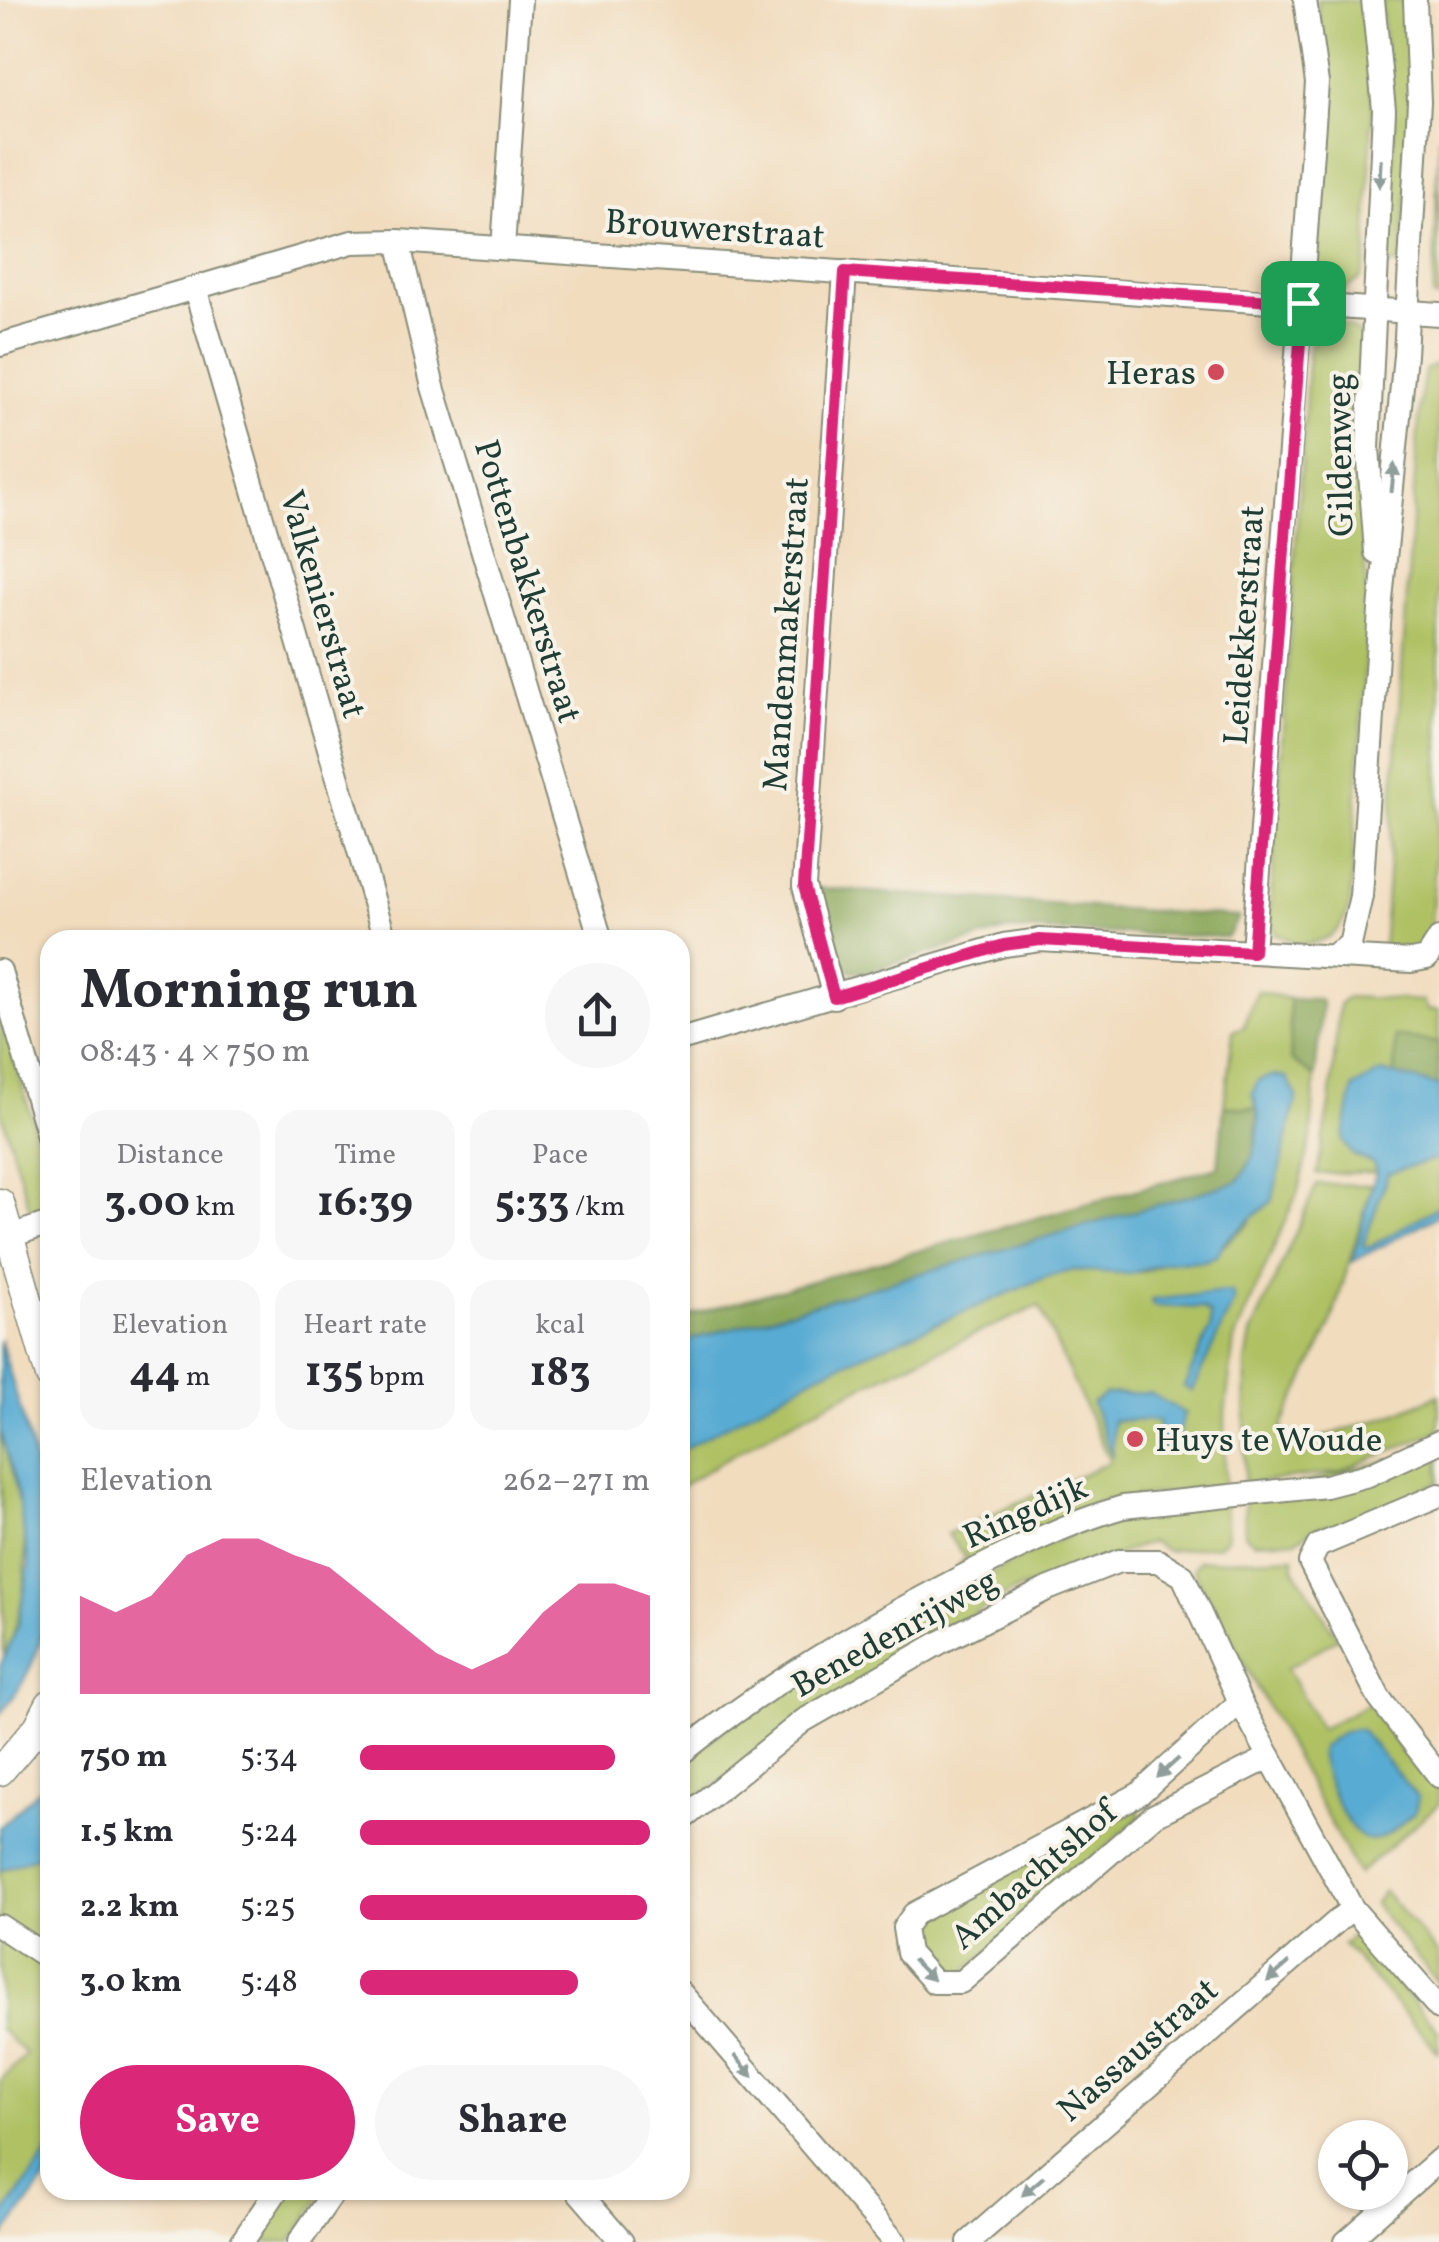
<!DOCTYPE html>
<html lang="en">
<head>
<meta charset="utf-8">
<style>
  :root { --surface:#fff; --page:#f7f7f7; --text:#2b2b33; --muted:#7c7c81; --accent:#db2777 }
  body { margin:0; font-family:Vollkorn,serif; background:var(--page); color:var(--text); height:100vh; display:flex; flex-direction:column; font-size:38px; white-space:nowrap }
  * { box-sizing:border-box; margin:0 }
  p { font-size:32px; color:var(--muted) }
  .icon { flex:none; width:55px; height:55px; fill:none; stroke:currentColor; stroke-width:2; stroke-linecap:round; stroke-linejoin:round }
  .map { position:relative; flex:1; overflow:hidden }
  .sheet { position:absolute; left:40px; top:930px; width:650px; height:1270px; display:flex; flex-direction:column; background:var(--surface); border-radius:30px; box-shadow:0 2px 8px #0004 }
  .sheet>* { flex:none }
  .controls { position:absolute; left:1318px; top:2120px; display:grid; gap:20px }
  .controls a { display:grid; place-items:center; width:90px; height:90px; border-radius:50%; background:var(--surface); box-shadow:0 2px 8px #0004; font-size:50px }
  .pin { position:absolute; display:grid; place-items:center; width:85px; height:85px; color:#fff; margin:-42px; border-radius:20px; box-shadow:0 5px 15px #0006 }
  .round { display:grid; place-items:center; flex:none; width:105px; height:105px; border-radius:52px; background:var(--page) }
  .overview { display:flex; align-items:center; justify-content:space-between; height:170px; padding:0 40px }
  h1 { font-size:55px; font-weight:700; line-height:75px }
  .stats { display:grid; grid-template-columns:repeat(3,1fr); gap:15px; height:170px; padding:10px 40px }
  .stats div { display:grid; align-content:center; border-radius:25px; background:var(--page); text-align:center }
  .stats b { font-size:42px; font-weight:700 }
  .stats small { font-size:28px; font-weight:400 }
  .stats p { font-size:28px }
  .chart { height:280px; padding:20px 40px }
  .chart p { display:flex; justify-content:space-between }
  .chart svg { width:100%; height:180px; margin-top:10px; fill:var(--accent); opacity:.7 }
  .button { display:flex; gap:20px; margin-top:auto; padding:20px 40px }
  .button a { flex:1; height:115px; border-radius:60px; background:var(--accent); color:#fff; font-size:40px; font-weight:700; line-height:115px; text-align:center }
  .button a+a { background:var(--page); color:var(--text) }
  ul { padding:0 40px; list-style:none; font-size:32px }
  li { display:grid; grid-template-columns:160px 120px 1fr; align-items:center; height:75px }
  li i { height:25px; border-radius:12px; background:var(--accent) }
  .map>svg:first-child { display:block }
  .green { fill:#afc164; stroke:#677f4c; stroke-width:2.5; fill-rule:evenodd }
  .forest { fill:#8ba75a; stroke:#557247; stroke-width:2.5 }
  .water { fill:#58abd3; stroke:#3c7484; stroke-width:2.5 }
  .lines { fill:none; stroke-linecap:round; stroke-linejoin:round }
  .minor-casing { stroke:#888c79; stroke-width:26 }
  .tertiary-casing { stroke:#888c79; stroke-width:31 }
  .minor { stroke:#fff; stroke-width:22 }
  .tertiary { stroke:#fff; stroke-width:28 }
  .oneway { fill:#8f9e9a }
  .route-casing { stroke:#fff; stroke-width:20 }
  .route { stroke:#db2777; stroke-width:12 }
  .poi-dot { fill:#d1495b; stroke:#f7f3e8; stroke-width:4 }
  .labels { text-anchor:middle; stroke-width:8; stroke-linejoin:round; paint-order:stroke }
  .street-label { font-size:35px; fill:#1f3d34; stroke:#f7f3e8 }
  .poi-label { font-size:35px; fill:#1f3d34; stroke:#f7f3e8; text-anchor:end }
</style>
</head>
<body>
<div class="map">
<svg width="1439" height="2242" viewBox="0 0 1439 2242">
  <rect width="100%" height="100%" fill="#f7f3e8"/>
  <filter id="ink" filterUnits="userSpaceOnUse"><feTurbulence type="fractalNoise" baseFrequency=".01" numOctaves="2"/><feDisplacementMap in="SourceGraphic" scale="20" xChannelSelector="R" yChannelSelector="G"/><feConvolveMatrix kernelMatrix="1 2 1 2 8 2 1 2 1" color-interpolation-filters="sRGB"/></filter>
  <filter id="wash" filterUnits="userSpaceOnUse"><feTurbulence type="fractalNoise" baseFrequency=".0048" numOctaves="4" result="noise"/><feDisplacementMap in="SourceGraphic" scale="40" xChannelSelector="R" yChannelSelector="G"/><feGaussianBlur stdDeviation="2.25" result="paint"/><feColorMatrix in="noise" values="0 0 0 0 0 0 0 0 0 0 0 0 0 0 0 0 0 1.4 0 .05"/><feComposite in="paint" operator="in"/></filter>
  <g filter="url(#wash)">
    <rect width="100%" height="100%" fill="#f1dcbe"/>
    <!-- green -->
    <g class="green">
      <polygon points="1317,0 1361,0 1373,102 1366,262 1361,278 1344,290 1319,286 1315,259 1328,95"/>
      <path d="M 1380,0 L 1403,0 C 1423,87 1408,177 1400,265 L 1386,264 L 1394,136 Z"/>
      <polygon points="1439,135 1439,299 1433,297"/>
      <path d="M 1329,323 C 1347,324 1357,328 1366,344 L 1360,451 L 1368,623 L 1350,905 C 1342,932 1328,942 1300,945 L 1276,934 L 1270,915 L 1309,350 L 1318,330 Z"/>
      <polygon points="1439,363 1439,799 1431,929 1416,950 1397,953 1383,948 1420,402 1425,370"/>
      <path d="M 1257,991 L 1289,999 L 1291,1059 L 1315,1077 L 1311,1139 L 1298,1191 L 1234,1340 L 1225,1414 L 1225,1485 L 1099,1502 L 958,1566 L 966,1557 L 947,1534 L 1110,1462 L 1039,1306 C 916,1360 793,1414 680,1487 L 680,1451 L 821,1373 L 1046,1277 L 1074,1270 L 1144,1272 L 1167,1262 L 1204,1261 L 1250,1223 L 1259,1109 L 1224,1106 L 1233,1031 L 1243,1027 ZM 1105,1394 L 1184,1413 L 1159,1421 L 1113,1420 L 1112,1455 Z"/>
      <polygon points="1347,997 1423,1001 1427,1010 1439,1011 1439,1043 1396,1036 1394,1076 1381,1072 1353,1155 1373,1163 1376,1172 1317,1174 1330,1105 1339,1005"/>
      <polygon points="0,1011 50,1178 50,1203 31,1213 0,1108"/>
      <polygon points="1439,1158 1439,1206 1370,1247 1363,1246 1388,1173"/>
      <polygon points="1317,1184 1372,1185 1330,1327 1282,1426 1282,1437 1289,1448 1392,1415 1439,1395 1439,1431 1339,1472 1244,1484 1246,1362 1251,1334"/>
      <path d="M 0,1431 C 26,1516 39,1576 4,1660 Z"/>
      <polygon points="1439,1447 1439,1482 1357,1521 1317,1527 1297,1540 1254,1542 1245,1535 1244,1499"/>
      <polygon points="1225,1501 1227,1537 1220,1545 1167,1551 1151,1542 1012,1592 927,1641 680,1809 680,1763 781,1685 1051,1542 1126,1515"/>
      <polygon points="1294,1557 1294,1568 1338,1638 1287,1668 1320,1729 1370,1703 1401,1751 1439,1791 1439,1804 1358,1874 1193,1569 1198,1561"/>
      <polygon points="1134,1804 1141,1816 965,1972 941,1975 915,1944 917,1924"/>
      <polygon points="50,1851 50,2150 0,2220 0,2081 26,2054 0,2029 0,1871"/>
      <polygon points="1384,1891 1439,1955 1439,1984 1374,1904"/>
      <polygon points="1354,1934 1439,2031 1439,2053 1343,1944"/>
      <polygon points="284,2190 325,2190 291,2242 249,2242"/>
    </g>
    <!-- forest -->
    <g class="forest">
      <polygon points="813,888 1239,917 1227,937 1008,930 862,973 836,967"/>
      <polygon points="1289,999 1319,999 1322,1004 1315,1077 1291,1060"/>
      <polygon points="1395,1036 1439,1043 1439,1086 1394,1076"/>
      <polygon points="1224,1106 1259,1109 1253,1159 1237,1182 680,1343 680,1318 1218,1167"/>
    </g>
    <!-- water -->
    <g class="water">
      <polygon points="1381,1072 1439,1086 1439,1158 1388,1173 1363,1246 1370,1247 1439,1206 1439,1215 1352,1262 1376,1172 1373,1163 1353,1155 1343,1141 1353,1088"/>
      <path d="M 1271,1076 L 1286,1077 L 1297,1096 L 1272,1201 L 1224,1242 L 1217,1256 L 1204,1261 L 1167,1262 L 1130,1274 L 1074,1270 L 1046,1277 L 821,1373 L 680,1451 L 680,1343 L 1237,1182 C 1257,1160 1265,1121 1252,1094 L 1258,1080 Z"/>
      <polygon points="1225,1292 1232,1292 1234,1301 1192,1391 1184,1387 1210,1328 1210,1314 1202,1308 1153,1306 1151,1300"/>
      <path d="M 0,1339 C 33,1459 94,1606 0,1714 L 0,1666 L 18,1626 L 29,1564 L 16,1486 L 0,1431 Z"/>
      <polygon points="1150,1393 1184,1413 1176,1449 1160,1448 1158,1421 1113,1420 1112,1457 1092,1403 1105,1394"/>
      <path d="M 1360,1729 L 1418,1798 L 1415,1812 C 1402,1822 1387,1840 1369,1840 C 1349,1840 1317,1767 1321,1748 C 1332,1738 1345,1728 1360,1729 Z"/>
      <polygon points="50,1779 50,1851 0,1871 0,1827"/>
      <polygon points="50,2150 50,2173 0,2242 0,2220"/>
    </g>
  </g>
  <g filter="url(#ink)">
    <g class="lines">
      <defs>
        <g id="minor">
          <polyline points="1373,0 1384,110 1368,448 1376,552"/>
          <polyline points="398,241 433,387 601,940"/>
          <polyline points="503,248 520,0"/>
          <polyline points="195,288 385,940"/>
          <polyline points="0,345 352,242 398,241 1439,314"/>
          <polyline points="1253,951 1317,83 1305,0"/>
          <polyline points="1332,956 1350,945 1361,896 1380,610 1405,355 1419,102 1415,0"/>
          <polyline points="0,971 50,1143"/>
          <polyline points="834,997 804,886 845,272"/>
          <polyline points="680,1040 1004,945 1040,940 1411,961 1427,958 1439,939"/>
          <polyline points="10,1236 50,1223"/>
          <polyline points="1439,1495 1318,1546 1310,1562 1379,1698 1439,1776"/>
          <polyline points="1240,1702 1139,1794 914,1914 904,1928 908,1953 934,1982 961,1982 1153,1816 1270,1757"/>
          <path d="M 680,1754 C 766,1685 856,1632 954,1581 C 1008,1553 1063,1524 1123,1507 L 1326,1486 L 1368,1475 L 1439,1442"/>
          <polyline points="680,1821 803,1721 941,1642 1045,1590 1119,1561 1158,1561 1183,1576 1240,1702 1352,1908 1439,2008"/>
          <polyline points="0,1926 50,1959"/>
          <polyline points="680,1992 895,2242"/>
          <polyline points="577,2190 622,2242"/>
          <polyline points="242,2242 277,2190"/>
          <polyline points="299,2242 335,2190"/>
          <polyline points="969,2242 1352,1908"/>
          <polyline points="1346,2242 1439,2160"/>
        </g>
        <g id="tertiary">
          <polyline points="0,1203 50,1376"/>
          <polyline points="0,1771 38,1727 50,1704"/>
        </g>
      </defs>
      <!-- minor casing -->
      <use href="#minor" class="minor-casing"/>
      <!-- tertiary casing -->
      <use href="#tertiary" class="tertiary-casing"/>
      <!-- minor -->
      <use href="#minor" class="minor"/>
      <!-- tertiary -->
      <use href="#tertiary" class="tertiary"/>
    </g>
    <!-- one-way arrows -->
    <defs><path id="oneway-solid" d="M-6-.8H1V-3.2L6.5 0L1 3.2V.8H-6Z" transform="scale(2.5)"/></defs>
    <g class="oneway">
      <use href="#oneway-solid" transform="translate(1380 173) rotate(93)"/>
      <use href="#oneway-solid" transform="translate(1393 478) rotate(-84)"/>
      <use href="#oneway-solid" transform="translate(1168 1768) rotate(138)"/>
      <use href="#oneway-solid" transform="translate(923 1970) rotate(45)"/>
      <use href="#oneway-solid" transform="translate(1278 1972) rotate(139)"/>
      <use href="#oneway-solid" transform="translate(744 2066) rotate(49)"/>
      <use href="#oneway-solid" transform="translate(1033 2186) rotate(139)"/>
    </g>
  </g>
  <g class="lines" filter="url(#ink)">
    <defs>
      <polygon id="route" points="845,272 1303,303 1253,952 1040,940 1004,945 834,997 804,886"/>
    </defs>
    <!-- route casing -->
    <use href="#route" class="route-casing"/>
    <!-- route -->
    <use href="#route" class="route"/>
  </g>
  <!-- markers -->
  <g class="poi-dot">
    <circle cx="1216" cy="372" r="10"/>
    <circle cx="1135" cy="1439" r="10"/>
  </g>
  <g class="labels">
    <!-- street labels -->
    <g class="street-label">
      <text transform="translate(715 228) rotate(4)" y="12">Brouwerstraat</text>
      <text transform="translate(1339 455) rotate(-91)" y="12">Gildenweg</text>
      <text transform="translate(529 581) rotate(73)" y="12">Pottenbakkerstraat</text>
      <text transform="translate(324 604) rotate(74)" y="12">Valkenierstraat</text>
      <text transform="translate(1243 625) rotate(-86)" y="12">Leidekkerstraat</text>
      <text transform="translate(785 634) rotate(-86)" y="12">Mandenmakerstraat</text>
      <text transform="translate(1025 1511) rotate(-24)" y="12">Ringdijk</text>
      <text transform="translate(894 1632) rotate(-29)" y="12">Benedenrijweg</text>
      <text transform="translate(1033 1874) rotate(-41)" y="12">Ambachtshof</text>
      <text transform="translate(1137 2049) rotate(-41)" y="12">Nassaustraat</text>
    </g>
    <!-- poi labels -->
    <g class="poi-label">
      <text x="1196" y="384">Heras</text>
      <text x="1155" y="1451" text-anchor="start">Huys te Woude</text>
    </g>
  </g>
</svg>
<div class="controls">
<a><svg class="icon" aria-label="locate" viewBox="0 0 24 24"><circle cx="12" cy="12" r="6"/><path d="M12 2v4M12 18v4M2 12h4M18 12h4"/></svg></a>
</div>
<div class="pin" style="left:1303px;top:303px;background:#1e9e55"><svg class="icon" aria-label="arrive" viewBox="0 0 24 24"><path d="M6 21V4h12l-3 4 3 4H6"/></svg></div>
<section class="sheet">
<div class="overview"><div><h1>Morning run</h1><p>08:43 · 4 × 750 m</p></div><a class="round"><svg class="icon" aria-label="share" viewBox="0 0 24 24"><path d="M12 15V3M7 8l5-5 5 5M5 13v7h14v-7"/></svg></a></div>
<div class="stats">
<div><p>Distance</p><b>3.00<small> km</small></b></div>
<div><p>Time</p><b>16:39</b></div>
<div><p>Pace</p><b>5:33<small> /km</small></b></div>
</div>
<div class="stats">
<div><p>Elevation</p><b>44<small> m</small></b></div>
<div><p>Heart rate</p><b>135<small> bpm</small></b></div>
<div><p>kcal</p><b>183</b></div>
</div>
<div class="chart"><p><span>Elevation</span>262–271 m</p>
<svg viewBox="0 0 160 44" preserveAspectRatio="none"><path d="M0 44V20L10 24L20 20L30 10L40 6L50 6L60 10L70 13L80 20L90 27L100 34L110 38L120 34L130 24L140 17L150 17L160 20V44z"/></svg>
</div>
<ul>
<li><b>750 m</b>5:34<i style="width:88%"></i></li>
<li><b>1.5 km</b>5:24<i style="width:100%"></i></li>
<li><b>2.2 km</b>5:25<i style="width:99%"></i></li>
<li><b>3.0 km</b>5:48<i style="width:75%"></i></li>
</ul>
<div class="button"><a>Save</a><a>Share</a></div>
</section>
</div>
</body>
</html>
